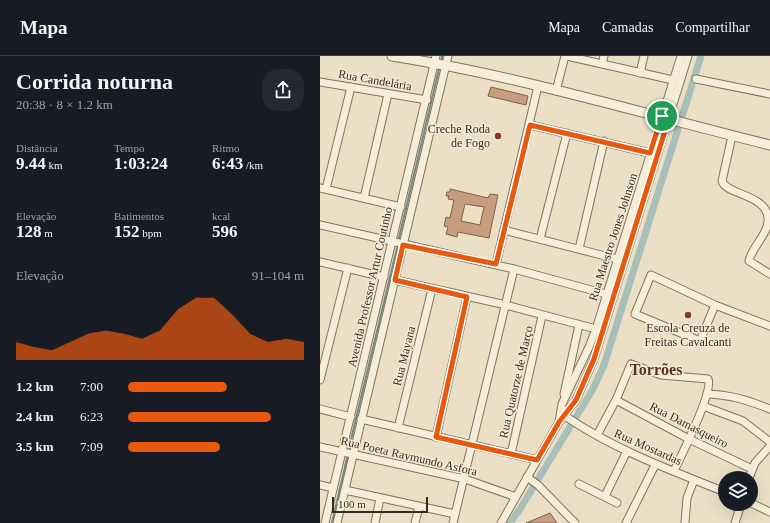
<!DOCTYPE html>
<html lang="pt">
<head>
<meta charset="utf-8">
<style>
  :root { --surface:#171b24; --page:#242831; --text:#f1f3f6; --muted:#9ea1a6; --line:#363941; --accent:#ea580c }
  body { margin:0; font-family:Georgia,serif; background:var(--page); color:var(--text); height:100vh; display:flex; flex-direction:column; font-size:15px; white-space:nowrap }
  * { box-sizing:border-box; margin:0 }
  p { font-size:13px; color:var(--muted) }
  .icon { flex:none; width:22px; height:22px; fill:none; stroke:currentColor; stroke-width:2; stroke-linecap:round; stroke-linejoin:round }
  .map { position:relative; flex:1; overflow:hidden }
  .sheet { display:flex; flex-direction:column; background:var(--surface); width:320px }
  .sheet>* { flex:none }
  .controls { position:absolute; left:398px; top:415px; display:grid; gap:8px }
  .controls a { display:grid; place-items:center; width:40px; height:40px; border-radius:50%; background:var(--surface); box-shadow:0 4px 16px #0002; font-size:20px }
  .scale { position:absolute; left:12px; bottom:10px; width:96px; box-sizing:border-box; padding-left:4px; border:2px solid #362b20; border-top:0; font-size:11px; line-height:14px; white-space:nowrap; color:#362b20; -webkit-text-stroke:3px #f3ead5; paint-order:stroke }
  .pin { position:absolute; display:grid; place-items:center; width:34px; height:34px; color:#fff; margin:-17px; border:2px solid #fff; border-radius:50%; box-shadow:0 1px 4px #0007 }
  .round { display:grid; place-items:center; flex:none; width:42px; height:42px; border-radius:16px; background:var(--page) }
  .headline { display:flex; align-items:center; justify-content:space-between; height:68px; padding:0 16px }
  h1 { font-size:22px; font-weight:700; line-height:30px }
  .stats { display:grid; grid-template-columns:repeat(3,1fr); gap:6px; height:68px; padding:4px 16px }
  .stats div { display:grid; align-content:center }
  .stats b { font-size:17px; font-weight:700 }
  .stats small { font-size:11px; font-weight:400 }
  .stats p { font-size:11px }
  .chart { height:112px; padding:8px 16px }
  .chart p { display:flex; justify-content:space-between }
  .chart svg { width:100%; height:72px; margin-top:4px; fill:var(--accent); opacity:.7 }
  ul { padding:0 16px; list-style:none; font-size:13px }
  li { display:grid; grid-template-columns:64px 48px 1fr; align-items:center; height:30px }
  li i { height:10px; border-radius:5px; background:var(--accent) }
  header { display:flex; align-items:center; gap:24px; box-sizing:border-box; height:56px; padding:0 20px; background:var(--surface); border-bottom:1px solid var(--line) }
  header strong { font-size:19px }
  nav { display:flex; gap:22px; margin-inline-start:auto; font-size:14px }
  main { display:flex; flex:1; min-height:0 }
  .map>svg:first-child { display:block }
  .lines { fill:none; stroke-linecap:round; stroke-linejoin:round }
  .stream { stroke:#6e8c85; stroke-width:2 }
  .canal { stroke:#a7bfb8; stroke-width:7 }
  .building { fill:#c69d7f; stroke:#825e45; fill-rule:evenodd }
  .minor-casing { stroke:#84725d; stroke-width:9 }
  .tertiary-casing { stroke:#84725d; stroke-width:11 }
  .minor { stroke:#f6eed8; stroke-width:7 }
  .tertiary { stroke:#f6eed8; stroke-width:9 }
  .route-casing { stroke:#fff; stroke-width:8 }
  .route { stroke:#ea580c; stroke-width:5 }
  .poi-dot { fill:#8f3232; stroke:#f3ead5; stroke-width:1.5 }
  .labels { text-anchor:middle; stroke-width:3; stroke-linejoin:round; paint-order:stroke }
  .street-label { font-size:12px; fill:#362b20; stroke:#f3ead5 }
  .poi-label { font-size:12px; fill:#362b20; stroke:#f3ead5; text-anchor:end }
  .district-label { font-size:16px; font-weight:bold; fill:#5f3022; stroke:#f3ead5 }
</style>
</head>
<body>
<header>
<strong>Mapa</strong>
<nav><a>Mapa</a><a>Camadas</a><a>Compartilhar</a></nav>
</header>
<main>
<section class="sheet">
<div class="headline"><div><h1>Corrida noturna</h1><p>20:38 · 8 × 1.2 km</p></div><a class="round"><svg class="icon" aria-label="share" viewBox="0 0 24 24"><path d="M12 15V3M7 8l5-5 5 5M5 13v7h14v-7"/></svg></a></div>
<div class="stats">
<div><p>Distância</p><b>9.44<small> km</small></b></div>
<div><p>Tempo</p><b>1:03:24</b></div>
<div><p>Ritmo</p><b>6:43<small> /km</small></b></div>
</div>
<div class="stats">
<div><p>Elevação</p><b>128<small> m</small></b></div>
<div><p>Batimentos</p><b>152<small> bpm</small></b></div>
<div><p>kcal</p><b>596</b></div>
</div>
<div class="chart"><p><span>Elevação</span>91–104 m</p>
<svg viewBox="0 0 160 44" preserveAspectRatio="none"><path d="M0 44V33L10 36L20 38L30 33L40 28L50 26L60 28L70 31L80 26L90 13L100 6L110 6L120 16L130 28L140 33L150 31L160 33V44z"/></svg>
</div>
<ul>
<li><b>1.2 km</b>7:00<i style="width:56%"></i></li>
<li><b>2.4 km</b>6:23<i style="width:81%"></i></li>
<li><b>3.5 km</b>7:09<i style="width:52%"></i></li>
</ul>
</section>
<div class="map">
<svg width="450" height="467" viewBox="0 0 450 467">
  <rect width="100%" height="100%" fill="#ebe0c6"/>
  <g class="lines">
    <!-- stream -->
    <g class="stream">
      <polyline points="122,3 122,0"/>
      <polyline points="79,182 119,13"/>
      <polyline points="29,392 77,192"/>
      <polyline points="12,467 27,402"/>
    </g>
    <!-- canal -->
    <polyline class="canal" points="190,467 200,453 273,333 284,309 381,0"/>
  </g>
  <!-- building -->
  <g class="building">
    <polygon points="171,31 208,40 206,49 168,40"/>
    <path d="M 130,133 L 168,142 L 170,138 L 178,139 L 169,182 L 138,176 L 137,181 L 126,178 L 128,171 L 124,170 L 126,161 L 130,162 L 134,144 L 128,143 L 129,140 L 126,140 L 127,136 L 130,136 ZM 145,148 L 164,151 L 160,169 L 141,165 Z"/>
    <polygon points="230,457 237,467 206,467"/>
  </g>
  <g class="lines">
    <defs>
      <g id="minor">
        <polyline points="247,0 353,24"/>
        <polyline points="282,8 284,0"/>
        <polyline points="320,17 324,0"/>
        <polyline points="376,23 450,38"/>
        <polyline points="0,26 107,44"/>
        <polyline points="236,35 245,0"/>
        <polyline points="210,69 330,97"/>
        <path d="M 412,80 L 402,125 C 406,139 445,138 448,161 C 450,177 432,190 429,205 L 450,218"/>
        <polyline points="0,132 81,151"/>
        <polyline points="6,133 31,31"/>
        <polyline points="44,142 68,38"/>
        <polyline points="0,169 194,213 286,238"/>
        <polyline points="184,174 297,203"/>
        <polyline points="220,183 247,77"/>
        <polyline points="259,193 284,85"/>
        <polyline points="0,206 64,221"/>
        <polyline points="176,208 218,30"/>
        <polyline points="75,224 186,249 276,273"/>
        <polyline points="395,249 380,285 315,258 331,219 395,249 450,270"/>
        <polyline points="0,324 28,212"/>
        <polyline points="244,338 259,269"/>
        <path d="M 387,338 C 412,339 427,344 450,353"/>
        <polyline points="296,344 369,383 432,413"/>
        <polyline points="383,350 423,365 450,386"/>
        <polyline points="0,353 31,361"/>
        <path d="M 245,360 C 295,394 350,414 405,436"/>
        <polyline points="41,363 217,404"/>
        <polyline points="239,366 242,348 269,291 276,273 361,0"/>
        <polyline points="78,372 112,233"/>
        <path d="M 277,379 L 296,344 L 311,308 L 341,319 L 388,323 C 394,335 361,400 354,415"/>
        <polyline points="116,381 147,241"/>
        <polyline points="0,391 145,423 196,441"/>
        <polyline points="191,398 222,260"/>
        <polyline points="207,421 218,429 255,467"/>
        <polyline points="429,422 435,407 450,390"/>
        <polyline points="259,428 297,447"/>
        <polyline points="0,429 13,432"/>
        <polyline points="25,434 135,458"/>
        <polyline points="285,440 307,395"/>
        <polyline points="431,447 450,456"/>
        <polyline points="5,467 116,0"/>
        <polyline points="17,467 128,0"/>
        <polyline points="55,467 60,442"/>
        <polyline points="95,467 99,451"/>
        <polyline points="133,467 194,213"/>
        <polyline points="181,467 239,366 256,344 274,303 368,0"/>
        <polyline points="306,467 335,409"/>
        <polyline points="365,467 367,442 374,424"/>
        <polyline points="415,467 421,448"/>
      </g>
      <path id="tertiary" d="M 72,0 C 200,20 324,58 450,89"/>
    </defs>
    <!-- minor casing -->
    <use href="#minor" class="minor-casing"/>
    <!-- tertiary casing -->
    <use href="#tertiary" class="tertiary-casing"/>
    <!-- minor -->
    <use href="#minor" class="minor"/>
    <!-- tertiary -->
    <use href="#tertiary" class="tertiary"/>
  </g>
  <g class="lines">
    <defs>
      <polygon id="route" points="342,60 349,62 274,303 256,344 239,366 217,404 116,381 147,241 75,224 83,189 176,208 210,69 330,97"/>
    </defs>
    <!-- route casing -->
    <use href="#route" class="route-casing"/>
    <!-- route -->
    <use href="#route" class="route"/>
  </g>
  <!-- markers -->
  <g class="poi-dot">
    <circle cx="178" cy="80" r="4"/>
    <circle cx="368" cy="259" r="4"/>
  </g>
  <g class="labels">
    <!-- street labels -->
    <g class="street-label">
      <text transform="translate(55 24) rotate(10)" y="4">Rua Candelária</text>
      <text transform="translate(293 181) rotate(-72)" y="4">Rua Maestro Jones Johnson</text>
      <text transform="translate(50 231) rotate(-77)" y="4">Avenida Professor Artur Coutinho</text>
      <text transform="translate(84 300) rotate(-76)" y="4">Rua Mayana</text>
      <text transform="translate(196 326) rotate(-77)" y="4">Rua Quatorze de Março</text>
      <text transform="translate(369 369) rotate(27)" y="4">Rua Damasqueiro</text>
      <text transform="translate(328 391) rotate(24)" y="4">Rua Mostardas</text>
      <text transform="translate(89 400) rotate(13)" y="4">Rua Poeta Raymundo Asfora</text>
    </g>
    <!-- poi labels -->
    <g class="poi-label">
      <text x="170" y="77">Creche Roda<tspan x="170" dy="14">de Fogo</tspan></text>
      <text x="368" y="276" text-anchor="middle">Escola Creuza de<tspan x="368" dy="14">Freitas Cavalcanti</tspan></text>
    </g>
    <!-- district labels -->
    <g class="district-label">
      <text x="336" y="319">Torrões</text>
    </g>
  </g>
</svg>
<div class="controls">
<a><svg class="icon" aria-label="layers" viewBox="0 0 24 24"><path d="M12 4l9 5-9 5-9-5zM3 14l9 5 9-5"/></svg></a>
</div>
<div class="scale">100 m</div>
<div class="pin" style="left:342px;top:60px;background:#1e9e55"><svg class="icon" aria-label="arrive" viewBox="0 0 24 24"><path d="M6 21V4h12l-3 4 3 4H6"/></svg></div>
</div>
</main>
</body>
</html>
